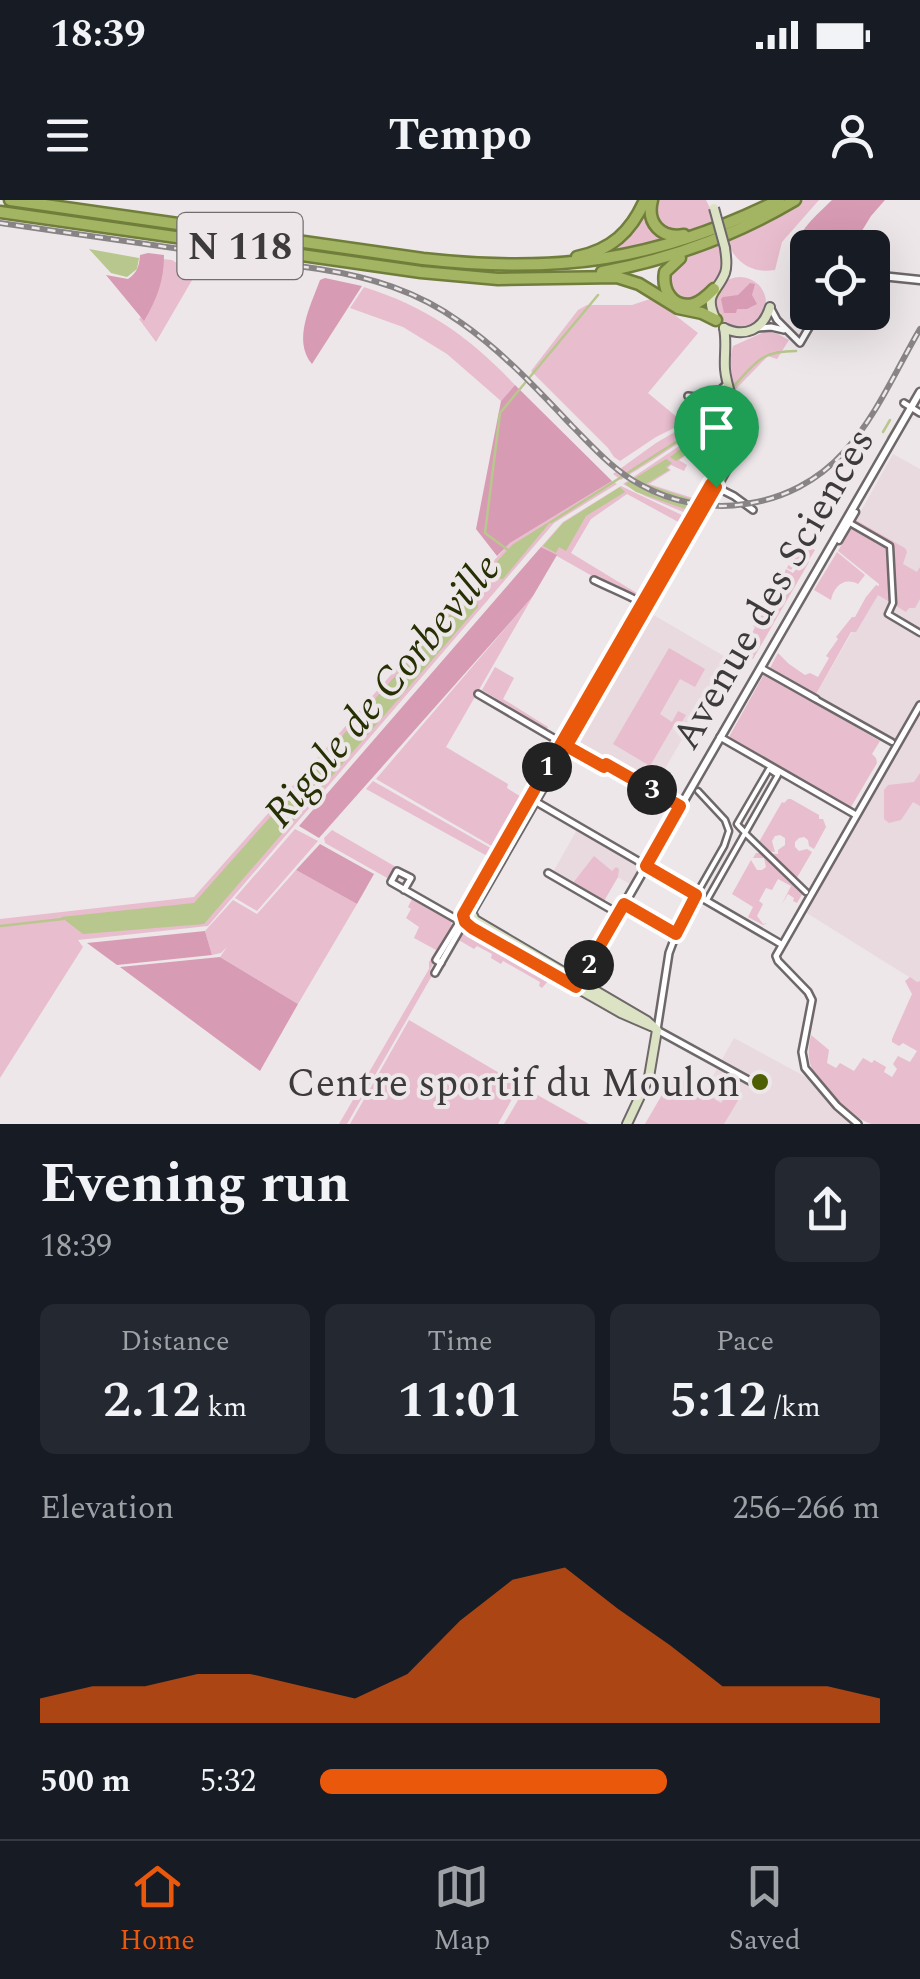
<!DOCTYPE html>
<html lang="en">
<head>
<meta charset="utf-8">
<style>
  :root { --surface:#171b24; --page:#242831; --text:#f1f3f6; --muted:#9ea1a6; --line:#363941; --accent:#ea580c }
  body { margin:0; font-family:Spectral,serif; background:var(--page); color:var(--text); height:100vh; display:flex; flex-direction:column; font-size:38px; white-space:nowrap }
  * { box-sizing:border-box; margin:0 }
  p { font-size:32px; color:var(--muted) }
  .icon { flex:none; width:55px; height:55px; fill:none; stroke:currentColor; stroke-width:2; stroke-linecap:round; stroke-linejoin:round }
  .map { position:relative; height:924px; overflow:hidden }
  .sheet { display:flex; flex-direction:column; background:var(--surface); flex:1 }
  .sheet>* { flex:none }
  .tools { position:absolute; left:790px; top:30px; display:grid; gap:20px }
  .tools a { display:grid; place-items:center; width:100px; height:100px; border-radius:15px; background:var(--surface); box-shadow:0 10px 40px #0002; font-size:50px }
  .pin { position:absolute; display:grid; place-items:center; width:85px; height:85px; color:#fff; margin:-102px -42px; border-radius:50% 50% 50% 0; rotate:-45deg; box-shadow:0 0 10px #0007 }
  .pin .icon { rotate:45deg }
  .km { position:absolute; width:50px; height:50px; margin:-25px; border-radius:50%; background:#222; color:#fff; font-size:28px; line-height:50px; text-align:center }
  .round { display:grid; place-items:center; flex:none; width:105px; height:105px; border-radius:15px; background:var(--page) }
  .overview { display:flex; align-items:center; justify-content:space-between; height:170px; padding:0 40px }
  h1 { font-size:55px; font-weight:700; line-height:75px }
  .stats { display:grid; grid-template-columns:repeat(3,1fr); gap:15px; height:170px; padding:10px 40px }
  .stats div { display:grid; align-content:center; border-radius:15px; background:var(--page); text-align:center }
  .stats b { font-size:50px; font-weight:700 }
  .stats small { font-size:28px; font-weight:400 }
  .stats p { font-size:28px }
  .chart { height:280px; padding:20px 40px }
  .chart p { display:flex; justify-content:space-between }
  .chart svg { width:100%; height:180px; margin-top:10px; fill:var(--accent); opacity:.7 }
  ul { padding:0 40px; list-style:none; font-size:32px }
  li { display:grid; grid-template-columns:160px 120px 1fr; align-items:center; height:75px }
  li i { height:25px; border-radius:12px; background:var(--accent) }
  .status { display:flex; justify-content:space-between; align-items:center; height:70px; padding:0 50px; background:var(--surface); direction:ltr }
  .status svg { height:28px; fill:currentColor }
  header { display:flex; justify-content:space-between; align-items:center; height:130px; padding:0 40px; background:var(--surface); font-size:45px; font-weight:700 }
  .tabs { display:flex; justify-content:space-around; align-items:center; height:140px; border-top:2px solid var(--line); background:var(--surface); font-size:28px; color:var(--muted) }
  .tabs a { display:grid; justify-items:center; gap:5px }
  .tabs .current { color:var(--accent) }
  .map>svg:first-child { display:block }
  .built { fill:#e9dae0 }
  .green { fill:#e8bdce }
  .forest { fill:#d89bb4 }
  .water { fill:#b8c78d }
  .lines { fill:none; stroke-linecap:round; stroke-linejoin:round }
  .stream { stroke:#b8c78d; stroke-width:2.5 }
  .pedestrian-casing { stroke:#6e686a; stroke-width:9 }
  .minor-casing { stroke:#6e686a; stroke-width:10 }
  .tertiary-casing { stroke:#6e686a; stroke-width:11 }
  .secondary-casing { stroke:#6e686a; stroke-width:12 }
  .trunk-casing { stroke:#707e3b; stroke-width:15 }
  .pedestrian { stroke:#fff; stroke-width:4 }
  .minor { stroke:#fff; stroke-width:5 }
  .tertiary { stroke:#fff; stroke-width:6 }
  .secondary { stroke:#dce3c4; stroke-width:8 }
  .trunk { stroke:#a3b462; stroke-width:10 }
  .rail-casing { stroke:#888485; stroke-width:6 }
  .rail { stroke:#ede7e9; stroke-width:2.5; stroke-dasharray:8; stroke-linecap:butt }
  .secondary-bridge-casing { stroke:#6e686a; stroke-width:12; stroke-linecap:butt }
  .secondary-bridge { stroke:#dce3c4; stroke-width:8 }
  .route-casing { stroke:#fff; stroke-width:20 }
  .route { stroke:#ea580c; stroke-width:12 }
  .poi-dot { fill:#4e5f01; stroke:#ede7e9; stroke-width:4 }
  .labels { text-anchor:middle; stroke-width:8; stroke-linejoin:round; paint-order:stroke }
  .shield { fill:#ede7e9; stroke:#726e6f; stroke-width:2.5 }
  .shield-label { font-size:38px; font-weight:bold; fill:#3d3a3b }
  .street-label { font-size:40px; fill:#3d3a3b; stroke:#ede7e9 }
  .poi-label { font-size:40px; fill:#3d3a3b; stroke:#ede7e9; text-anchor:end }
  .water-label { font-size:42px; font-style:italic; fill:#273003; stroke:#ede7e9 }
</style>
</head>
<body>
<div class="status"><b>18:39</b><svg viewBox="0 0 49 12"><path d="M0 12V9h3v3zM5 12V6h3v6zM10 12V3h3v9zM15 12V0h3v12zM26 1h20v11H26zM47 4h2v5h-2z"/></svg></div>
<header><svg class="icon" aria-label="menu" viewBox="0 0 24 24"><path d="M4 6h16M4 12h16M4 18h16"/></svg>Tempo<svg class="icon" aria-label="person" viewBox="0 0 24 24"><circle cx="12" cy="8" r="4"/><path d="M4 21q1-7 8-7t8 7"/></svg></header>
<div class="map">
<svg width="920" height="924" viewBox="0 0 920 924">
  <rect width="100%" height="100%" fill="#ede7e9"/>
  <!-- built -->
  <g class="built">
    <polygon points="893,254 920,269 920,781 917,782 802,710 897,542 816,494 875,393 906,411 903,364 905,348 856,320"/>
    <polygon points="650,413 729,459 653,589 607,561 605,564 573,546"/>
    <polygon points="577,630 640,666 630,684 617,677 604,701 553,672"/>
    <polygon points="734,838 806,877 834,909 852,924 686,924"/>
  </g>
  <!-- green -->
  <g class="green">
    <path d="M 655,0 L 706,0 L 711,10 L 713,24 C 689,31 677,39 657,22 Z"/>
    <path d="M 804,0 L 819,0 L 782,42 L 775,70 C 753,74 735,63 728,42 L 782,14 Z"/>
    <polygon points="647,9 669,40 606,51 644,11"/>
    <path d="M 721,44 C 729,74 713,87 689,102 L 670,94 L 667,73 L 676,62 Z"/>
    <polygon points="162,59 172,60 195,75 156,142 139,119 148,110"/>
    <circle cx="740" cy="103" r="26"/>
    <path d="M 364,87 C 427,107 470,137 515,185 L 501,201 L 447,154 L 403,127 L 350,108 Z"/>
    <polygon points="653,98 698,133 648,193 684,223 656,237 620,261 614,257 608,248 531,171 578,110 587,105 632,105"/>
    <polygon points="766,131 778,134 789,140 777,159 768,156 734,191 730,159 733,146"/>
    <path d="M 726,190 C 720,223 649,262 621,280 L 613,274 L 656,243 L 690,223 Z"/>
    <polygon points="727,204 734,207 734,236 719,228 706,242 679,260 687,265 684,271 671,265 668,268 671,270 649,284 696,299 688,314 645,296 623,284 697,234"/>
    <polygon points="612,281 617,284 554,323 208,726 78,740 83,747 0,878 0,719 194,697 469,387 472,380 477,379 510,343"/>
    <polygon points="621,286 686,317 682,324 627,294 591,319 571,353 640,395 638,399 610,383 608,385 541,347 563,322"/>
    <polygon points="856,320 905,348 907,352 903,364 917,372 920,367 920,399 915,408 909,408 906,412 878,395 856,432 851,432 816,494 770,468 778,453 789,464 805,475 810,473 818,477 829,458 826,456 838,439 836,437 852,417 855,417 866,397 876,385 879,386 879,384 838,351"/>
    <polygon points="801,342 815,350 809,360 797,351 809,362 753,459 749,457 745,462 735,457 749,432 752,433 755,427 753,426 756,421 758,421 764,411 774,416 788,392 779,386 786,369 793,373 797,368 794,366 791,370 787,368"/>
    <path d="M 837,352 L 865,375 L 858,384 C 844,377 834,386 831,400 L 814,390 Z"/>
    <polygon points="533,396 446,547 508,584 507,588 523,598 495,648 376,579"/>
    <polygon points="669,448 705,469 695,487 680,479 660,514 672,522 678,511 686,515 680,525 675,523 650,566 613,544"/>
    <polygon points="495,467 514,478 503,499 548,527 546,530 495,501 495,498 482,490"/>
    <polygon points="764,474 880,541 872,554 876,558 877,563 851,607 729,537"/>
    <polygon points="920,573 920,606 913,602 901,620 889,623 884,619 884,590 888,585 914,582"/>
    <polygon points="373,581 494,650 489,657 366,589"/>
    <polygon points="788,599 791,599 819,615 819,619 823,619 826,627 814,649 809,646 808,640 804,637 799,638 795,642 795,647 799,651 807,649 812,652 795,681 804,691 797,703 793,701 794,698 788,694 782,704 791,686 778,679 772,690 766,688 759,701 763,704 757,716 763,724 768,723 763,725 748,717 753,707 732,694 751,660 757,670 762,670 766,667 764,658 753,658 756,653 778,654 778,650 785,645 785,638 780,635 775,636 772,641 775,652 766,651 759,642 782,602 784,603"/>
    <polygon points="295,629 318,641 257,711 235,698"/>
    <polygon points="332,630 396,667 389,679 325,643 324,638"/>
    <polygon points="594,656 612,671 616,667 619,669 618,677 604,701 573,683"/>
    <polygon points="296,670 357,704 298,804 220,757 227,747 221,753 212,755 205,731 233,700 257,714"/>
    <polygon points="413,697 453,720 451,724 454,725 430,770 434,772 347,924 339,924 429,769 429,762 436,750 414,738 419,727 406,718 411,709 408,707"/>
    <polygon points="464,726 566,783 561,786 549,780 542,788 539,786 540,782 503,761 501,764 491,758 492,754 477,746 474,749 457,739"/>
    <path d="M 910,777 L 917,782 L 920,781 L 920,924 C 905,924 888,924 872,924 C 855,921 816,882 811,866 C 807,855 809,846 811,835 L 829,850 L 827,863 L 836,868 L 840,863 L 854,871 L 863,858 L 872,863 L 874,860 L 886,867 L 884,872 L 892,877 L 897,869 L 893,864 L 898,856 L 910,862 L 917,851 L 903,843 L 899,846 L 892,842 L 892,839 L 912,794 L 905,781 Z"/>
    <polygon points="409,820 520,885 498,924 350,924"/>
    <polygon points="674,874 721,903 729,891 740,897 724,924 645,924"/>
    <polygon points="525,888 589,924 504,924"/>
  </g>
  <!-- forest -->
  <g class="forest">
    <path d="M 832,0 L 885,0 L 871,16 L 852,47 L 808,48 L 807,65 L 805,65 L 795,54 C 795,32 817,15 832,0 Z"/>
    <path d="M 148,53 L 164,55 C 164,81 157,99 144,121 L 106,75 L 128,79 C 138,72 139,66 140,55 Z"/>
    <path d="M 325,78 L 362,86 L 312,164 C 292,140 311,105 320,80 Z"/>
    <polygon points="750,83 755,84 752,95 757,104 747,109 737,109 736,113 724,113 721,99 723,97 738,95"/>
    <polygon points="515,185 612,281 510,343 497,356 476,329 501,201"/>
    <polygon points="541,347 557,355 533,396 514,418 319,638 299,626"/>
    <polygon points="320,644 374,674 357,704 296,670"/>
    <polygon points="205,731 212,755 117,765 87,743"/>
    <polygon points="220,757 298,804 260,871 120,767"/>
  </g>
  <!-- water -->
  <g class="water">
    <polygon points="89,49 139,58 137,69 127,77 111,73"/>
    <polygon points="727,205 731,209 732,234 719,227 705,242 676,261 670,257 698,235"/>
    <polygon points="666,259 672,263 666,267 669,270 646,284 694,300 688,310 636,292 625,284"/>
    <polygon points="620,287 625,292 586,316 566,351 559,347 556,353 543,346 563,323"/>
    <polygon points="552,320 503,379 483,377 512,345"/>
    <polygon points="475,386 478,407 204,724 83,734 61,717 194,703"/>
  </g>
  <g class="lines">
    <!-- stream -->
    <g class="stream">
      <path d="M 732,188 C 756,163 759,151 796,151"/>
      <polyline points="883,232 890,220"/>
      <polyline points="888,238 901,217"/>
      <polyline points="551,322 690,233 726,195"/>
      <polyline points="508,350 485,333 500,213 598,95"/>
      <polyline points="0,726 63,719"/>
    </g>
    <defs>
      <g id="pedestrian">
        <polyline points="850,323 890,346 893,403 888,414 920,433"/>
        <polyline points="839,341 856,312"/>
        <polyline points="817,500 892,542"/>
        <polyline points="696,695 724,646 729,631 725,620 698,591"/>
        <path d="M 707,700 L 778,575 L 769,569 L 737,624 C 740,628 744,631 747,635 L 806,692"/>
        <polyline points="624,704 676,734"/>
      </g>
      <g id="minor">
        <polyline points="770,107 777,120 800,143 818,112"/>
        <polyline points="758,128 771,127 784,130"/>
        <polyline points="688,196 710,199 728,183"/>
        <polyline points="904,203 920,213"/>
        <polyline points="718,288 734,296 753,310"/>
        <path d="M 594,380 C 610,388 626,394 642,403"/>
        <polyline points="761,468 816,499"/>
        <polyline points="478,494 603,567 606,564 680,606"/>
        <polyline points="720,537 856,615"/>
        <polyline points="533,600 781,744"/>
        <polyline points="548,673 619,714"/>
        <polyline points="404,690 411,678 397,671 391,682 456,719 464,719"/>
        <polyline points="695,696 678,729 669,753 657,830 750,881"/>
        <polyline points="441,763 436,760 460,721"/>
        <polyline points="435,773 462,726 464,719"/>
        <polyline points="858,924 837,906 805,868 802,852 812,800 808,792 778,761 776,756 920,505"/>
      </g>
      <g id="tertiary">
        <polyline points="872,75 920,80"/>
        <polyline points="578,784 920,192"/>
      </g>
      <g id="secondary">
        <path d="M 715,118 C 704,93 717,93 725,73 C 728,65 726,57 725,48"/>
        <path d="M 724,128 C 745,138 763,130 770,107"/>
        <polyline points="651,826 621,813 472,728 465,723 463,715 738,234"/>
        <path d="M 627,924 L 649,877 L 657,830 L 647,821 L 475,720 L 471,712 L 738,249 C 745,223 727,195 725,169 C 724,155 727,143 724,128"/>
      </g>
      <g id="trunk">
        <path d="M 10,0 L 423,59 C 557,74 657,61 779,0"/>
        <path d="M 652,0 C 646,23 661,39 684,35"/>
        <polyline points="0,12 421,72 498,79 617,77 639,84 678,108 702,113 716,120"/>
        <path d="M 577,57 C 611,50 631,32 645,0"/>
        <path d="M 680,58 L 665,72 C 662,89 672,109 693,104 C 701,102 708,95 714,89"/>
        <path d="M 602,72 C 671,59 734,36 795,0"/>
      </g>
    </defs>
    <!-- pedestrian casing -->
    <use href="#pedestrian" class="pedestrian-casing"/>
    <!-- minor casing -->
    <use href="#minor" class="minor-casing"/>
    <!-- tertiary casing -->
    <use href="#tertiary" class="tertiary-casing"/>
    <!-- secondary casing -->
    <use href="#secondary" class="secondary-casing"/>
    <!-- trunk casing -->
    <use href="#trunk" class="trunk-casing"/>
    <!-- pedestrian -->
    <use href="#pedestrian" class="pedestrian"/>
    <!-- minor -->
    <use href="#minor" class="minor"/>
    <!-- tertiary -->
    <use href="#tertiary" class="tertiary"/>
    <!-- secondary -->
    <use href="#secondary" class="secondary"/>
    <!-- trunk -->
    <use href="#trunk" class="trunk"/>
    <defs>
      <path id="rail" d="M 0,23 L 319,69 C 370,77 417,91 460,122 C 502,151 537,189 572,226 C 593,247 614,271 641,285 C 672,302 710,310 745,304 C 783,299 818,281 844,252 C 876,217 896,170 920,129"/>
    </defs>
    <!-- rail casing -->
    <use href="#rail" class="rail-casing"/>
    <!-- rail -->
    <use href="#rail" class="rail"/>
    <defs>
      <polyline id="secondary-bridge" points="714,8 725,48"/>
    </defs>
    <!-- secondary-bridge casing -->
    <use href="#secondary-bridge" class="secondary-bridge-casing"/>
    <!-- secondary-bridge -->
    <use href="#secondary-bridge" class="secondary-bridge"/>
  </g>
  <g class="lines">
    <defs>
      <polyline id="route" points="716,287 567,545 562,542 556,552 463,715 465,722 472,728 576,787 624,704 676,734 696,695 646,666 680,606 606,564 604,567 570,548 562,542 711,284 716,287"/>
    </defs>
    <!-- route casing -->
    <use href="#route" class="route-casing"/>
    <!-- route -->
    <use href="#route" class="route"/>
  </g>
  <!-- markers -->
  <circle class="poi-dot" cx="760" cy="882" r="10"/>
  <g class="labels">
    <!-- shield labels -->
    <rect class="shield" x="177.5" y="13" width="125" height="66" rx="8"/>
    <g class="shield-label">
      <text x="240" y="59">N 118</text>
    </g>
    <!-- street labels -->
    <g class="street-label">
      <text transform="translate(772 388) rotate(-60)" y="14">Avenue des Sciences</text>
    </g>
    <!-- poi labels -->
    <g class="poi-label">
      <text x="740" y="896">Centre sportif du Moulon</text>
    </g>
    <!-- water labels -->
    <g class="water-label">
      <text transform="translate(381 489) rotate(-50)" y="15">Rigole de Corbeville</text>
    </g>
  </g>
</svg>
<div class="tools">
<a><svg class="icon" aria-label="locate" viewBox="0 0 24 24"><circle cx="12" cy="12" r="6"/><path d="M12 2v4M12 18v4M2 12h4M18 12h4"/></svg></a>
</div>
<div class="pin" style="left:716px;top:287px;background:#1e9e55"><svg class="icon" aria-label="arrive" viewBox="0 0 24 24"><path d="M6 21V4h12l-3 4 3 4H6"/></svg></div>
<b class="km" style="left:547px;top:567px">1</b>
<b class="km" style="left:589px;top:765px">2</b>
<b class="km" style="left:652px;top:590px">3</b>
</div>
<section class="sheet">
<div class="overview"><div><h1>Evening run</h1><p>18:39</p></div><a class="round"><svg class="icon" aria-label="share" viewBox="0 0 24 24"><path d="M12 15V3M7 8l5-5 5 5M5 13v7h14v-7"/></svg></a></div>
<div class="stats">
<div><p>Distance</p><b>2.12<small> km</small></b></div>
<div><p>Time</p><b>11:01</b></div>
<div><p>Pace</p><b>5:12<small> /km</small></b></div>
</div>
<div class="chart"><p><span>Elevation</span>256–266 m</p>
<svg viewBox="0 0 160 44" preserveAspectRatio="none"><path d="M0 44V38L10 35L20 35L30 32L40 32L50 35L60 38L70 32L80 19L90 9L100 6L110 16L120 25L130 35L140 35L150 35L160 38V44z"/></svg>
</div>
<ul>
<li><b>500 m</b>5:32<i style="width:62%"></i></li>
</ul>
</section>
<nav class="tabs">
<a class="current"><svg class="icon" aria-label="home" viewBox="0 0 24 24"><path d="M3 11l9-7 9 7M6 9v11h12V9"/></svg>Home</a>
<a><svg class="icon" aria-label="map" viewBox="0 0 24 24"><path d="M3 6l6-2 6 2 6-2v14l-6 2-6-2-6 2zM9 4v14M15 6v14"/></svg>Map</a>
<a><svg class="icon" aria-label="saved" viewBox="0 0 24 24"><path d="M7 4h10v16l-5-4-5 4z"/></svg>Saved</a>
</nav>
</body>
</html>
